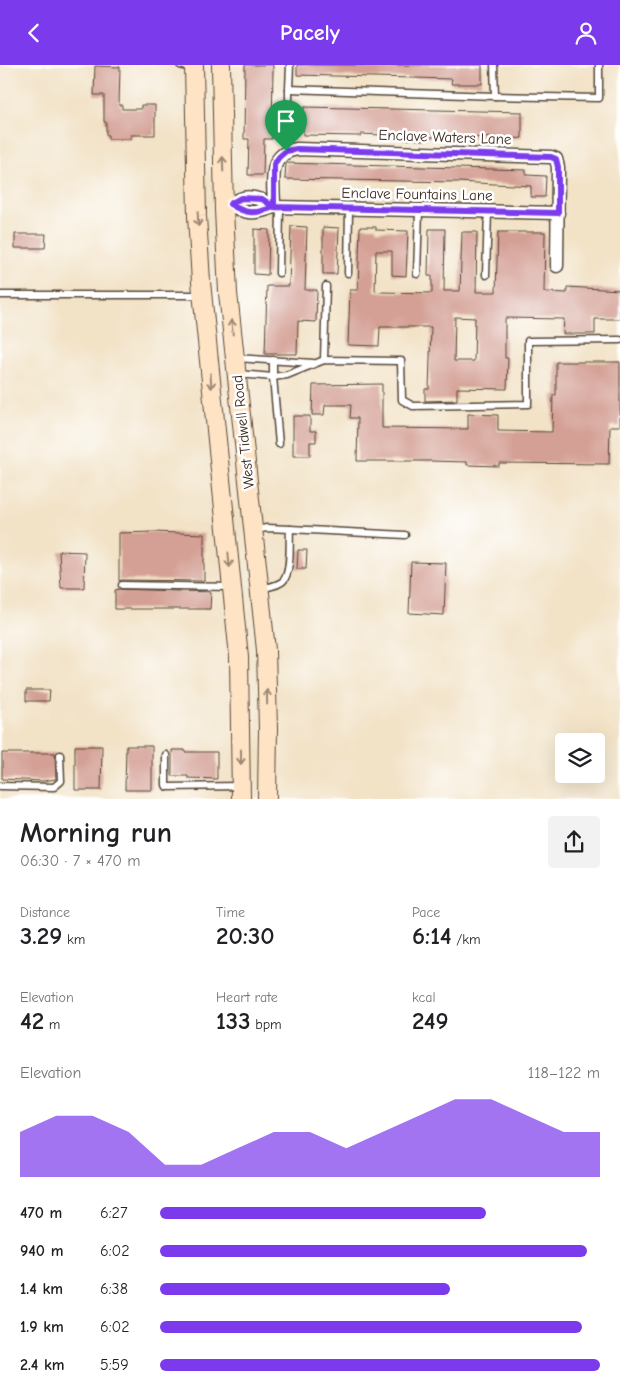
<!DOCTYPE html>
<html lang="en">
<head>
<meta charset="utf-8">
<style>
  :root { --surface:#fff; --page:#f2f2f2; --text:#202124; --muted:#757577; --accent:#7c3aed }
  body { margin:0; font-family:"Comic Neue",sans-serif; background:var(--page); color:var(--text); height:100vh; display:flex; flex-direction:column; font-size:19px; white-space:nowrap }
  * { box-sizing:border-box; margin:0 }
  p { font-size:16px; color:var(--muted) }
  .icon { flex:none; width:28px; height:28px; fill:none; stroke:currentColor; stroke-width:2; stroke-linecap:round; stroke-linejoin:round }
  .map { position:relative; height:734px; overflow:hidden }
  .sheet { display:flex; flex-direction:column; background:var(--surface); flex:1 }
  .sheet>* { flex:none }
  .tools { position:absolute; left:555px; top:668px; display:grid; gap:10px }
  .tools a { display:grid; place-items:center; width:50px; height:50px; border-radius:5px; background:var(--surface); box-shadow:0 5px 20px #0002; font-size:25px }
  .pin { position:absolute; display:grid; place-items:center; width:42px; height:42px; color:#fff; margin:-51px -21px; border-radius:50% 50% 50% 0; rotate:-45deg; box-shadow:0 0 5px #0007 }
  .pin .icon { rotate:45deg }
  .round { display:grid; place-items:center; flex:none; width:52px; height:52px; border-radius:5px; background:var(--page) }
  .headline { display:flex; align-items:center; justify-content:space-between; height:85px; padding:0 20px }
  h1 { font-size:28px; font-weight:600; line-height:38px }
  .figures { display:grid; grid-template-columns:repeat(3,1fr); gap:8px; height:85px; padding:5px 20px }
  .figures div { display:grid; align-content:center }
  .figures b { font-size:25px; font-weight:600 }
  .figures small { font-size:14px; font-weight:400 }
  .figures p { font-size:14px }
  .chart { height:140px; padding:10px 20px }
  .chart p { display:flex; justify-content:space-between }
  .chart svg { width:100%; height:90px; margin-top:5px; fill:var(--accent); opacity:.7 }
  ul { padding:0 20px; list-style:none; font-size:16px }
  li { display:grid; grid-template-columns:80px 60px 1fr; align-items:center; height:38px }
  li i { height:12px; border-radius:6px; background:var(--accent) }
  header { display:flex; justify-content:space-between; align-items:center; height:65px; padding:0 20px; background:var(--accent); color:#fff; font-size:22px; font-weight:600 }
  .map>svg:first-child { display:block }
  .building { fill:#d4a095; fill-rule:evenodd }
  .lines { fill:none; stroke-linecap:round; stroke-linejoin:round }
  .lane-casing { stroke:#564637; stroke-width:9 }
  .street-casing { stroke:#564637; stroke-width:15 }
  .secondary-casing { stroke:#564637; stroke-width:20 }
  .lane { stroke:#fff; stroke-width:6 }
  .street { stroke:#fff; stroke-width:12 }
  .secondary { stroke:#fee4c5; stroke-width:18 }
  .oneway { stroke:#9c8772 }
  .route-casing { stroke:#fff; stroke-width:10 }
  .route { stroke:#7c3aed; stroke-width:6 }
  .labels { text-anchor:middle; stroke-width:5; stroke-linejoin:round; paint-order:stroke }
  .street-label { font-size:15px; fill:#3b2a1e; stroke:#fff }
</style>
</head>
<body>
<header><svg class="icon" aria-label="back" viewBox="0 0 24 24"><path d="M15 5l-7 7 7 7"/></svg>Pacely<svg class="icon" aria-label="person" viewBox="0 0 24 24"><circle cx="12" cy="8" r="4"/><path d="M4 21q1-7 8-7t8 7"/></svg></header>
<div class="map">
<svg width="620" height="734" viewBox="0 0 620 734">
  <rect width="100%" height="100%" fill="#fff"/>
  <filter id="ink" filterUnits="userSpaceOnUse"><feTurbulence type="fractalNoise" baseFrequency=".02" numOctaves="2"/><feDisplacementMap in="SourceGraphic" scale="10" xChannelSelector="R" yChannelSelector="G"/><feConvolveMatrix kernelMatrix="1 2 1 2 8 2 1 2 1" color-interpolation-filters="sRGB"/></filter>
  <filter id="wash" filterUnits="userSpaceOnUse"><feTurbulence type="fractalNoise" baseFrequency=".0096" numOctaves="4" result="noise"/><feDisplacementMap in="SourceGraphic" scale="20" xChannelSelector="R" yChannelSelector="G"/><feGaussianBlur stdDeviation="1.12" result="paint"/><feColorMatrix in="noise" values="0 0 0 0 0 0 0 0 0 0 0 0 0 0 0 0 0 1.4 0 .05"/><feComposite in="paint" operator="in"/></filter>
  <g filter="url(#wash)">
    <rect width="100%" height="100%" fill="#f2e2c6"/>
    <g id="blocks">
      <!-- building -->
      <g class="building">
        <polygon points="245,0 273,0 272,74 264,74 263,110 248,110 249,74 244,74"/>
        <polygon points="297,0 482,0 482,19 451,19 452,14 297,10"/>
        <polygon points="95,1 120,2 119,40 122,40 122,44 141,44 141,40 155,40 155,70 131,70 131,74 108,74 108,70 106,70 106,57 104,57 104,30 94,30"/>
        <polygon points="304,42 522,47 522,73 496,75 496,72 465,73 465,71 439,71 424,73 424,75 382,73 382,70 361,69 361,71 303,70"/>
        <polygon points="286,98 526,105 526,110 546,111 545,132 531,132 531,121 458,117 285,114"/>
        <polygon points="291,161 307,162 305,225 317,225 316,257 298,256 297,289 265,289 267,221 289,221"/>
        <polygon points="323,162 339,163 337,209 323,209"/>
        <path d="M 360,162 L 376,162 L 376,165 L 408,166 L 406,211 L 392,210 L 392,186 L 376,186 L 375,226 L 381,227 L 432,228 L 432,211 L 428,211 L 429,164 L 445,164 L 444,226 L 460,226 L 462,167 L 477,167 L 476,227 L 496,227 L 498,167 L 545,167 L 544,227 L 567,228 L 567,222 L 620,225 L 620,254 L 595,254 L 595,269 L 563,269 L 564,254 L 505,253 L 505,293 L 508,293 L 507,324 L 457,323 L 457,335 L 425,336 L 425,324 L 429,324 L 431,262 L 380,262 L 379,281 L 348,280 L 350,225 L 358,225 ZM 455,252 L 475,253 L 474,296 L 454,296 Z"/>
        <polygon points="254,164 269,165 268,210 254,209"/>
        <polygon points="15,169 46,169 45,183 15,183"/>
        <polygon points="556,297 620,297 620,361 610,361 609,399 499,398 499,401 467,400 467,397 430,396 357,396 358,353 350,353 351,340 325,340 324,350 312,350 313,320 382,319 382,363 468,364 468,349 498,350 498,366 552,367 553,330 556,330"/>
        <polygon points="293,351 310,351 310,366 316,366 316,377 310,377 310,391 293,391"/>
        <polygon points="154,467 204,469 204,516 122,515 119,516 119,468"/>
        <polygon points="298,485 307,485 306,504 297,504"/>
        <polygon points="59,486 85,487 84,523 61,523"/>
        <polygon points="411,497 446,498 444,550 409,548"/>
        <polygon points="119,524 211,527 210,544 115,544 115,525"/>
        <polygon points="26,625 50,625 49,636 26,636"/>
        <polygon points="75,681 102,681 101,725 75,725"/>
        <polygon points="126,681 152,681 152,725 125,725"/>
        <polygon points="172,685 185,685 185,687 217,687 217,714 188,713 188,711 172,711"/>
        <polygon points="2,688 55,688 56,714 43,716 2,714"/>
      </g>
    </g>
  </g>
  <g filter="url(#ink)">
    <use href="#blocks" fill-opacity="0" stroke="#564637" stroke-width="1"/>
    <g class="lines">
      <defs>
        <g id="lane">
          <polyline points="180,0 193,4"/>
          <polyline points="290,0 289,24 495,31 494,0"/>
          <polyline points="495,31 599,33 599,0"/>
          <polyline points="289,66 289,24"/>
          <polyline points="279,208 280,142"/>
          <polyline points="348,208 349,144"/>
          <polyline points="417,209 419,145"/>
          <polyline points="486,210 488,147"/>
          <polyline points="0,230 201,230"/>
          <polyline points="237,293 313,298"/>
          <polyline points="273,295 273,312 279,379"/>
          <polyline points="324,295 326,221"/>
          <polyline points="238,309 273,312 287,310 324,295 401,296 402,335 413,341 528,339 528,276 620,275"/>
          <polyline points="290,464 405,470"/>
          <path d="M 255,465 L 267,463 L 290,464 C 289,476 292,507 283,516 C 278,521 267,522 260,524"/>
          <polyline points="122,520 231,522"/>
          <polyline points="166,690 166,720 167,722 240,721"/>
          <polyline points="0,721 54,722 61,716 60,690"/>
        </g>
        <g id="street">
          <path d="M 224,139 C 231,139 234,136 240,134 C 251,129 265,136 274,142"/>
          <path d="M 230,139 C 246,150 256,149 274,142 L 558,148"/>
          <path d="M 274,142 C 274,118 266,89 297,84 L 551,92 L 556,94 L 558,102 L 557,201"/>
        </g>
        <g id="secondary">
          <polyline points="194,0 197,151 201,217 239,592 241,734"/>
          <polyline points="221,0 224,145 228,228 266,585 268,664 267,734"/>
        </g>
      </defs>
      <!-- lane casing -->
      <use href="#lane" class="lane-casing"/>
      <!-- street casing -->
      <use href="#street" class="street-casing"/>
      <!-- secondary casing -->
      <use href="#secondary" class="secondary-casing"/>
      <!-- lane -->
      <use href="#lane" class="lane"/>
      <!-- street -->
      <use href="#street" class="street"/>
      <!-- secondary -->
      <use href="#secondary" class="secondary"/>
    </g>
    <!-- one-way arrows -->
    <defs><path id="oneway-shaft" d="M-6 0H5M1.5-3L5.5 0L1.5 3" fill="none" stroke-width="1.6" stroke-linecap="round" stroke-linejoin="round" transform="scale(1.25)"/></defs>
    <g class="oneway">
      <use href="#oneway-shaft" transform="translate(223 99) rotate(-92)"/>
      <use href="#oneway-shaft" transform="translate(198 154) rotate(87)"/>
      <use href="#oneway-shaft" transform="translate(232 262) rotate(-96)"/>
      <use href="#oneway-shaft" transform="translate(211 316) rotate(84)"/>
      <use href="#oneway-shaft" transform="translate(229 495) rotate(85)"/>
      <use href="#oneway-shaft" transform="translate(267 632) rotate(-91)"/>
      <use href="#oneway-shaft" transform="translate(241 692) rotate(90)"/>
    </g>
  </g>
  <g class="lines" filter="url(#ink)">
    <defs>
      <path id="route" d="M 286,86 L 279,92 L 274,99 L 274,142 C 256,149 247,150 230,139 L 241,133 L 262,134 L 274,142 L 558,148 L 558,102 L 556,94 L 551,92 L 297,84 L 286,86"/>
    </defs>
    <!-- route casing -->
    <use href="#route" class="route-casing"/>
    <!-- route -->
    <use href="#route" class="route"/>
  </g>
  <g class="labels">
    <!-- street labels -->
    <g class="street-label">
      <text transform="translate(445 72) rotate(2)" y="5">Enclave Waters Lane</text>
      <text transform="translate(417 129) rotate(1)" y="5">Enclave Fountains Lane</text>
      <text transform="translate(243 367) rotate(-96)" y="5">West Tidwell Road</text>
    </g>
  </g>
</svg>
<div class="tools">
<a><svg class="icon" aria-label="layers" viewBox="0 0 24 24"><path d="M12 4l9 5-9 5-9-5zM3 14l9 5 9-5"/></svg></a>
</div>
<div class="pin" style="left:286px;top:86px;background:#1e9e55"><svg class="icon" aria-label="arrive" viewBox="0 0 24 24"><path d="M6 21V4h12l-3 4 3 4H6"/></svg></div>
</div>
<section class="sheet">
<div class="headline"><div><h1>Morning run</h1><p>06:30 · 7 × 470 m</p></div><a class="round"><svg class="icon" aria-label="share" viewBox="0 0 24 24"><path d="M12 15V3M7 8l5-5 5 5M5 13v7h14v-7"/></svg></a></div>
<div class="figures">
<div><p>Distance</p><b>3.29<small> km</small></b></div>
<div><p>Time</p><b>20:30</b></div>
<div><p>Pace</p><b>6:14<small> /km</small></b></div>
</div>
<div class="figures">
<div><p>Elevation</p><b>42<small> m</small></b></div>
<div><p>Heart rate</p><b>133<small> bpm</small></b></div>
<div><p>kcal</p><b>249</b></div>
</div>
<div class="chart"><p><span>Elevation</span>118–122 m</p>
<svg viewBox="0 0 160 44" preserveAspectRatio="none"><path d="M0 44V22L10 14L20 14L30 22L40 38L50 38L60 30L70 22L80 22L90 30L100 22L110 14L120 6L130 6L140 14L150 22L160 22V44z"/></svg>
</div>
<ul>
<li><b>470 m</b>6:27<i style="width:74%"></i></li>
<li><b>940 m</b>6:02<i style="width:97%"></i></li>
<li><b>1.4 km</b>6:38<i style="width:66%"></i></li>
<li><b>1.9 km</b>6:02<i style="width:96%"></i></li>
<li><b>2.4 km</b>5:59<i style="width:100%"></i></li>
</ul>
</section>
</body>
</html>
